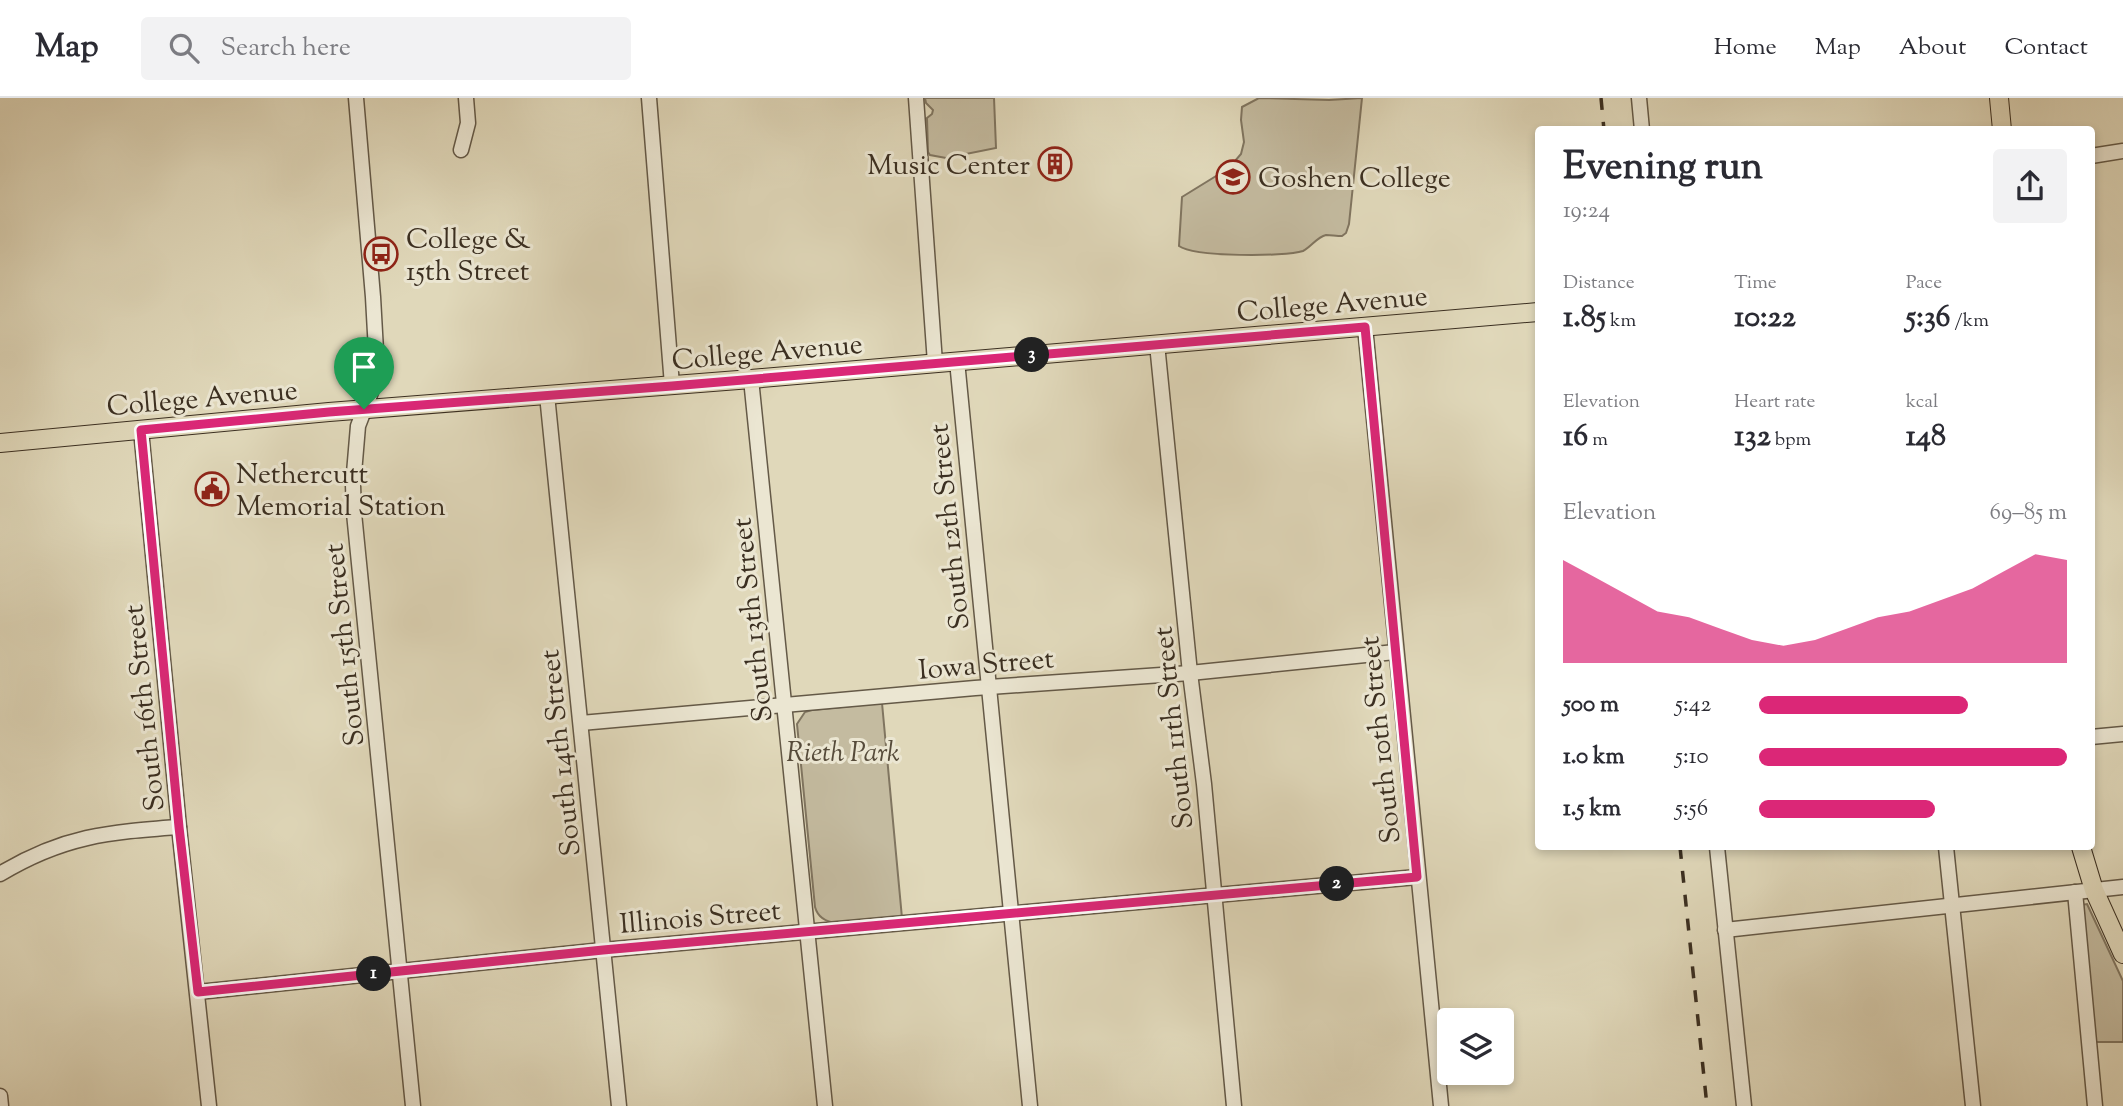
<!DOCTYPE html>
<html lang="en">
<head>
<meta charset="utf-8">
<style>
  :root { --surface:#fff; --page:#f2f2f3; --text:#2b2b33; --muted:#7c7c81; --line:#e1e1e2; --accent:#db2777 }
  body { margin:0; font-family:"Sorts Mill Goudy",serif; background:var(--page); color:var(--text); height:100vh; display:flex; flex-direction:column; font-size:26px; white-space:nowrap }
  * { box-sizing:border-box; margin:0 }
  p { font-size:23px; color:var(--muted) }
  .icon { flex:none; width:38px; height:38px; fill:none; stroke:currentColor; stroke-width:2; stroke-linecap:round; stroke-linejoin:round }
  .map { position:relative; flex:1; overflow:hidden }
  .sheet { position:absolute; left:1535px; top:28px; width:560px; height:724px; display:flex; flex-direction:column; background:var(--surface); border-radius:7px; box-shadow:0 4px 10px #0003 }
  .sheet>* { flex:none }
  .buttons { position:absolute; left:1437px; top:910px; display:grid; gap:14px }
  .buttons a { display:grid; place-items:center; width:77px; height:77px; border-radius:7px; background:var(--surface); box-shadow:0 4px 10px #0003; font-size:35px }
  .pin { position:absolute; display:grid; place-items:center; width:60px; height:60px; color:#fff; margin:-72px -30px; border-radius:50% 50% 50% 0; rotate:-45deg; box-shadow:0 0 7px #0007 }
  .pin .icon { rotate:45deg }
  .km { position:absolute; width:35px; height:35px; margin:-18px; border-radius:50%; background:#222; color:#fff; font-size:19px; line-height:35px; text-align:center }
  .round { display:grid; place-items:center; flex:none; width:74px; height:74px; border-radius:7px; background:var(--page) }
  .summary { display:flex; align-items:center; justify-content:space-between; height:119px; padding:0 28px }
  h1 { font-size:38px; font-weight:800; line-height:52px }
  .figures { display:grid; grid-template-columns:repeat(3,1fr); gap:10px; height:119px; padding:7px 28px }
  .figures div { display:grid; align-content:center }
  .figures b { font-size:30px; font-weight:800 }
  .figures small { font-size:19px; font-weight:400 }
  .figures p { font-size:19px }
  .chart { height:196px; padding:14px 28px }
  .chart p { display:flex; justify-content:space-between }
  .chart svg { width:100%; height:126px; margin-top:7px; fill:var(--accent); opacity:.7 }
  ul { padding:0 28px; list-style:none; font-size:23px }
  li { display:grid; grid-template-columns:112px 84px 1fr; align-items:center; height:52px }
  li i { height:18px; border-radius:9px; background:var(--accent) }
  header { display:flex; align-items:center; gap:42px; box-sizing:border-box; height:98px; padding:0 35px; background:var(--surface); border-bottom:2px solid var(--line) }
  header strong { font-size:33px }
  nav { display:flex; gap:38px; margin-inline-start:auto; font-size:24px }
  .search { width:490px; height:63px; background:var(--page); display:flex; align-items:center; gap:18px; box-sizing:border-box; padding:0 24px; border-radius:7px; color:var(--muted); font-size:26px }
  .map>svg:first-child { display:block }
  .green { fill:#c4bba0; stroke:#807560; stroke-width:2 }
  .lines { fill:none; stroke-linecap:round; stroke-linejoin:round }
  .minor-casing { stroke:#645947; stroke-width:17 }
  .major-casing { stroke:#3b2f21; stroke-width:20 }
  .minor { stroke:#ebe6d2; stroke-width:14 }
  .major { stroke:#e0d8ba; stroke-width:18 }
  .rail { stroke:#3b2f21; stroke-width:3.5; stroke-dasharray:12 12; stroke-linecap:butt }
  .route-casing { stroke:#fff; stroke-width:14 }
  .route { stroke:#db2777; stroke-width:9 }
  .labels { text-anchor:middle; stroke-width:6; stroke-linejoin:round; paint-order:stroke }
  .poi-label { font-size:28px; fill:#3b2f21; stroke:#ebe6d2; text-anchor:start }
  .street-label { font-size:28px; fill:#3b2f21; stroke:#ebe6d2 }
  .park-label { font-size:28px; font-style:italic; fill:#564b3a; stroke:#ebe6d2 }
</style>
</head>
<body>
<header>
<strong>Map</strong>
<div class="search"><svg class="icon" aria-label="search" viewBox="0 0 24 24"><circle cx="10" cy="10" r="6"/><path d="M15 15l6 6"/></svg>Search here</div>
<nav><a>Home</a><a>Map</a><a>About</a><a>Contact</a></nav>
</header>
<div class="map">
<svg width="2123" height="1008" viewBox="0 0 2123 1008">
  <rect width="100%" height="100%" fill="#e0d8ba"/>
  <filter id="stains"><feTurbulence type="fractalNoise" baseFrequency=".00286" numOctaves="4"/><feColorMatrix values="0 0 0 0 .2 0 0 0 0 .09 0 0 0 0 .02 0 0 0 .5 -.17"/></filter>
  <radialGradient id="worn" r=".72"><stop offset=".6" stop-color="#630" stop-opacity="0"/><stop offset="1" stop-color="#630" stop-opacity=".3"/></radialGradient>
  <!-- green -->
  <g class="green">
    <polygon points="925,0 994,0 996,50 946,60 930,57 928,54 927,20 932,16 933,12 926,5"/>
    <path d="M 1259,0 L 1329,2 L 1362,0 L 1349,126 L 1346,135 L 1342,138 C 1337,138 1330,137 1326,137 C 1317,139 1311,149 1303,153 C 1284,159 1194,159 1179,148 L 1182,99 L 1229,70 L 1241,56 L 1244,44 L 1241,22 L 1242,9 Z"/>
    <path d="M 882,605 L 902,820 L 837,825 C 826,824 818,820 815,809 L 797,626 L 805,614 L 812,612 Z"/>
    <polygon points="2087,806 2123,883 2123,944 2092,944 2081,807"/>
  </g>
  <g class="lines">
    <defs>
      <g id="minor">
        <polyline points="356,0 373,199 376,253 373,289 358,328 353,387 354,415 413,1008"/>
        <polyline points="649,0 672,287"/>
        <polyline points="916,0 935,265"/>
        <polyline points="1639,0 1642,32"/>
        <polyline points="461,52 468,25 466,0"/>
        <polyline points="2091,58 2123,53"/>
        <polyline points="1365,229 1441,1008"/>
        <polyline points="1157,246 1190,575 1204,686 1234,1008"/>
        <polyline points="957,263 1030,1008"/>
        <polyline points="751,281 825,1008"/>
        <polyline points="547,297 619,1008"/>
        <polyline points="141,332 179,729 209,1008"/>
        <polyline points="581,625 975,590 1190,575 1395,554"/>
        <polyline points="2091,639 2123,636"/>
        <polyline points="1717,749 1744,1008"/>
        <polyline points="1946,749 1973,1008"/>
        <path d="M 0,776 C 63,738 108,734 179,729"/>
        <polyline points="2075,794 2095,1008"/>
        <polyline points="1725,832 2123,789"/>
        <polyline points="198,894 603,852 1417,779"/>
        <polyline points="0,998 1,1008"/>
      </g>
      <g id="major">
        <polyline points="1999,0 2002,32"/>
        <polyline points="0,345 329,314 751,281 1538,214"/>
        <polyline points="2081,749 2094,792 2123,856"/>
      </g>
    </defs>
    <!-- minor casing -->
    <use href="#minor" class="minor-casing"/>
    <!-- major casing -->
    <use href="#major" class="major-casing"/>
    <!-- minor -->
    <use href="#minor" class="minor"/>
    <!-- major -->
    <use href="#major" class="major"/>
    <!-- rail -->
    <g class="rail">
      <polyline points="1601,0 1604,32"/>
      <polyline points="1680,749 1707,1008"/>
    </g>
  </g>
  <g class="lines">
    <defs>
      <polygon id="route" points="1365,229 1417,779 603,852 198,894 179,729 141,332 329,314 672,288"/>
    </defs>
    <!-- route casing -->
    <use href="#route" class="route-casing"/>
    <!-- route -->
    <use href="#route" class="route"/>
  </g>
  <!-- icons -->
  <defs>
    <symbol id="building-ring" viewBox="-11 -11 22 22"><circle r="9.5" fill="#ebe6d2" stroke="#8f2418" stroke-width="1.5"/><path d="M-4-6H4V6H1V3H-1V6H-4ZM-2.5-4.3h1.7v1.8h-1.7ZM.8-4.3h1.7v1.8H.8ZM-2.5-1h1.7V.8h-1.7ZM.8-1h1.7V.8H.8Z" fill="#8f2418"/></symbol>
    <symbol id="university-ring" viewBox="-11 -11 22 22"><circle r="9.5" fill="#ebe6d2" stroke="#8f2418" stroke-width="1.5"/><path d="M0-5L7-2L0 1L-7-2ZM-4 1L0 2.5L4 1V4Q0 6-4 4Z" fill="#8f2418"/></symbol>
    <symbol id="bus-ring" viewBox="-11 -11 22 22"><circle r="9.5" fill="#ebe6d2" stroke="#8f2418" stroke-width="1.5"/><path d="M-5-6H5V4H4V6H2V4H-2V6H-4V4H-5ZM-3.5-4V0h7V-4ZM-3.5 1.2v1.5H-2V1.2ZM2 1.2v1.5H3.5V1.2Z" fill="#8f2418"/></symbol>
    <symbol id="civic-ring" viewBox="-11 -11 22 22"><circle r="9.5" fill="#ebe6d2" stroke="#8f2418" stroke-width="1.5"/><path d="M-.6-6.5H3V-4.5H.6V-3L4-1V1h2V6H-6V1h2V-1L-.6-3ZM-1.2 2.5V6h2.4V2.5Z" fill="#8f2418"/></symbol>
  </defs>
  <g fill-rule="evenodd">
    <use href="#building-ring" x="1036" y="47" width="38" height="38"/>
    <use href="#university-ring" x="1214" y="60" width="38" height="38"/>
    <use href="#bus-ring" x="362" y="137" width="38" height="38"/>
    <use href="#civic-ring" x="193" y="372" width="38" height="38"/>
  </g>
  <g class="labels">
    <!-- poi labels -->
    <g class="poi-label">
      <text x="1030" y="76" text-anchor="end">Music Center</text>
      <text x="1258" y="89">Goshen College</text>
      <text x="406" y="150">College &amp;<tspan x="406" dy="32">15th Street</tspan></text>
      <text x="236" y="385">Nethercutt<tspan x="236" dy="32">Memorial Station</tspan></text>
    </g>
    <!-- street labels -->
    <g class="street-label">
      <text transform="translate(1332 205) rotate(-5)" y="10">College Avenue</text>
      <text transform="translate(767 253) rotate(-5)" y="10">College Avenue</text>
      <text transform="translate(202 299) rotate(-5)" y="10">College Avenue</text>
      <text transform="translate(948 429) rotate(-96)" y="10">South 12th Street</text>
      <text transform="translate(751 522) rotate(-96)" y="10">South 13th Street</text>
      <text transform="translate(343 547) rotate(-96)" y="10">South 15th Street</text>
      <text transform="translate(986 565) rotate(-5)" y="10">Iowa Street</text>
      <text transform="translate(143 610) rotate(-96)" y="10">South 16th Street</text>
      <text transform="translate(1172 630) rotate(-96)" y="10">South 11th Street</text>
      <text transform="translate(1379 642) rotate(-96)" y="10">South 10th Street</text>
      <text transform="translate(559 655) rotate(-96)" y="10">South 14th Street</text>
      <text transform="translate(700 818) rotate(-5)" y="10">Illinois Street</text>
    </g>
    <!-- park labels -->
    <g class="park-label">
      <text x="843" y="663">Rieth Park</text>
    </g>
  </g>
  <rect width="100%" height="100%" filter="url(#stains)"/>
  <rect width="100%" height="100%" fill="url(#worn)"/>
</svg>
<div class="buttons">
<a><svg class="icon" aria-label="layers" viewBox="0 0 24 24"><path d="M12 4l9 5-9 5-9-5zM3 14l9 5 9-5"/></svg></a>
</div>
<div class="pin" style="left:364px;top:311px;background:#1e9e55"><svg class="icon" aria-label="arrive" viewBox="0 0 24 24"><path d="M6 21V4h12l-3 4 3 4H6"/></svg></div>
<b class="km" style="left:374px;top:876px">1</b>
<b class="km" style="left:1337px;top:786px">2</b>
<b class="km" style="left:1032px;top:257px">3</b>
<section class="sheet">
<div class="summary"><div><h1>Evening run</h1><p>19:24</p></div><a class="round"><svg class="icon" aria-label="share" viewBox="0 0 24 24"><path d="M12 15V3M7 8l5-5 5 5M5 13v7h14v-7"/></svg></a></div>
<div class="figures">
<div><p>Distance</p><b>1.85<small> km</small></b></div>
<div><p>Time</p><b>10:22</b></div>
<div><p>Pace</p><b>5:36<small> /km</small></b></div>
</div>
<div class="figures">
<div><p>Elevation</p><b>16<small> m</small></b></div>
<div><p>Heart rate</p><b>132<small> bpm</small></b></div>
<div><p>kcal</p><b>148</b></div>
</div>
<div class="chart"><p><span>Elevation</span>69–85 m</p>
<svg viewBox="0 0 160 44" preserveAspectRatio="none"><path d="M0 44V8L10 14L20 20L30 26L40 28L50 32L60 36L70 38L80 36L90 32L100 28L110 26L120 22L130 18L140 12L150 6L160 8V44z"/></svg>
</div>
<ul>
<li><b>500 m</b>5:42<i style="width:68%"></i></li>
<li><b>1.0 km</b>5:10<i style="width:100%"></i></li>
<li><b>1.5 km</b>5:56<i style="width:57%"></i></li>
</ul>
</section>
</div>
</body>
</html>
